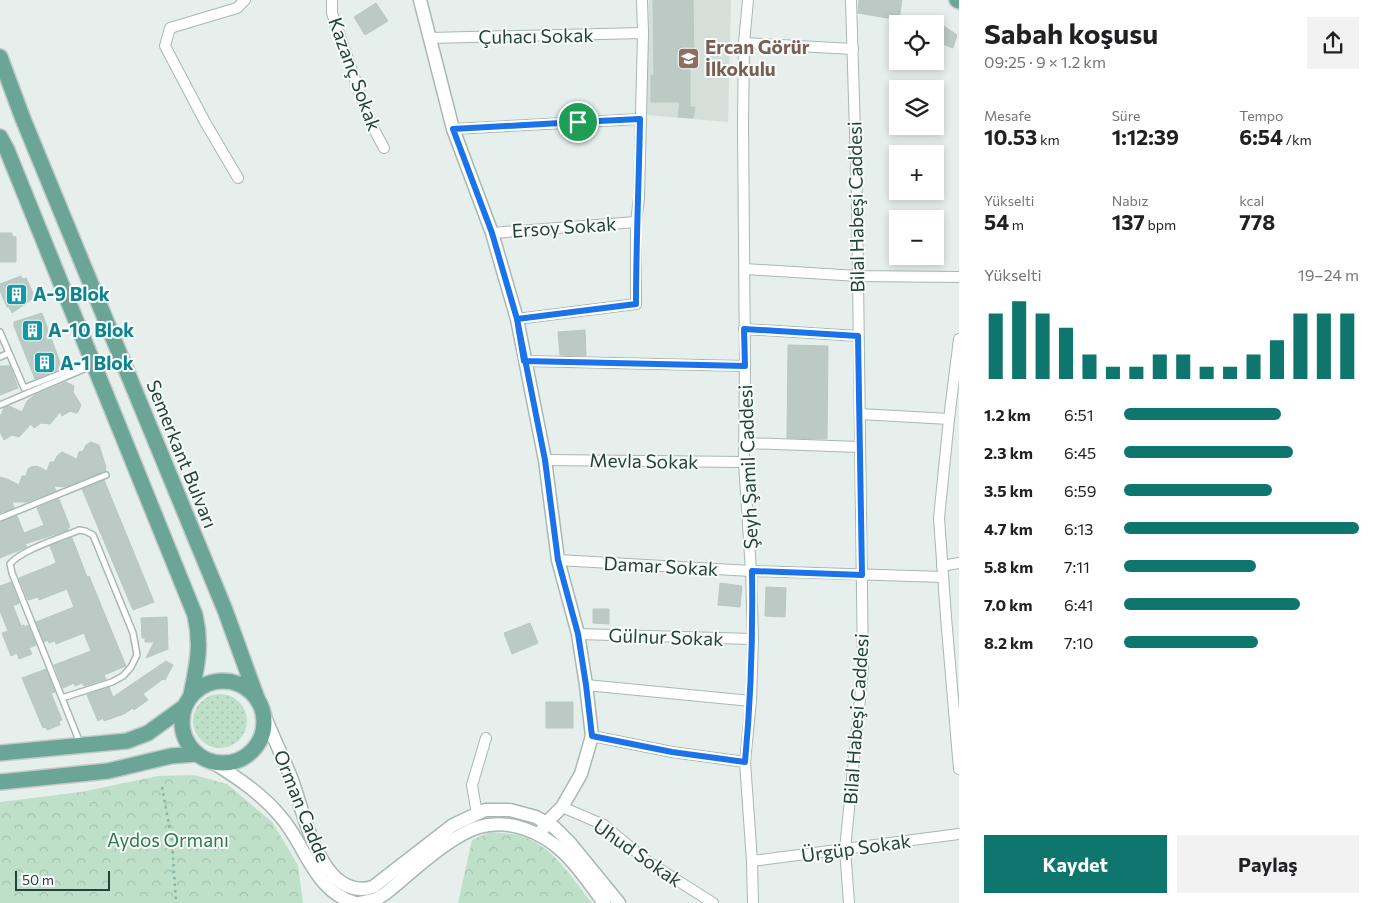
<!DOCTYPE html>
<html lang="tr">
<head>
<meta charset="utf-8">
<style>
  :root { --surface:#fff; --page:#f2f2f2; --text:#202124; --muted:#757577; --accent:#0f766e }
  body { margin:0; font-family:Commissioner,sans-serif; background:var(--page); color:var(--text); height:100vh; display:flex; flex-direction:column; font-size:19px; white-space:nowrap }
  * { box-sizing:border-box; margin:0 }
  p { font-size:16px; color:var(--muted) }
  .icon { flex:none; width:28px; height:28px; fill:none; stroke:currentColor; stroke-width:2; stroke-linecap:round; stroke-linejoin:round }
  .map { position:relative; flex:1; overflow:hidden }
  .drawer { display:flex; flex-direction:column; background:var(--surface); width:425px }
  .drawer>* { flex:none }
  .controls { position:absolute; left:889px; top:15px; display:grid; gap:10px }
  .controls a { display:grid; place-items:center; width:55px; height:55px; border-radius:0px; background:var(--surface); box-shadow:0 2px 8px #0003; font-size:25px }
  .scale { position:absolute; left:15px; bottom:12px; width:95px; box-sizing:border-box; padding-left:5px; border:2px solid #24423a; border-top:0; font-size:14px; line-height:18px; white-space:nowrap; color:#24423a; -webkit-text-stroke:4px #f7fbf9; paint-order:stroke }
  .pin { position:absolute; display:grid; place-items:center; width:42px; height:42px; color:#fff; margin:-21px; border:2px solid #fff; border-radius:50%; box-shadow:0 1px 5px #0007 }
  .round { display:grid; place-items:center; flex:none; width:52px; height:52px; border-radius:0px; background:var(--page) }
  .summary { display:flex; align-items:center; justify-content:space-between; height:85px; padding:0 25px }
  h1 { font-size:28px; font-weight:700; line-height:38px }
  .stats { display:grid; grid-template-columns:repeat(3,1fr); gap:8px; height:85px; padding:5px 25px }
  .stats div { display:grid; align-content:center }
  .stats b { font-size:21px; font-weight:700 }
  .stats small { font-size:14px; font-weight:400 }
  .stats p { font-size:14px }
  .chart { height:140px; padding:10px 25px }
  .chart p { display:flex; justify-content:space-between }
  .chart svg { width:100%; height:90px; margin-top:5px; stroke:var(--accent); stroke-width:6 }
  .button { display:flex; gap:10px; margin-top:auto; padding:10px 25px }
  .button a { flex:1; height:58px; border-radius:0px; background:var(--accent); color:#fff; font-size:20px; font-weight:700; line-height:58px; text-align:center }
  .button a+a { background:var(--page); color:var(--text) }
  ul { padding:0 25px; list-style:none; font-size:16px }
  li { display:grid; grid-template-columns:80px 60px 1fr; align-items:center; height:38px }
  li i { height:12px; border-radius:6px; background:var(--accent) }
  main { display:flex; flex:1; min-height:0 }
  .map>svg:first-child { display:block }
  .built { fill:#d4dfda }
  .green { fill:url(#green-dots) }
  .forest { fill:url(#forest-crowns) }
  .building { fill:#bbcac4; stroke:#b8c9c2 }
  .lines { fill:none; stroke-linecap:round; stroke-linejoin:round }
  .service-casing { stroke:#a8b8b2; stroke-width:8 }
  .minor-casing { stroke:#a8b8b2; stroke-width:12 }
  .tertiary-casing { stroke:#a8b8b2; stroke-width:15 }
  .primary-casing { stroke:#c2cac8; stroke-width:18 }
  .path { stroke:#86b3a5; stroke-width:2.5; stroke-dasharray:2.5 4; stroke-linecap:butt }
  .service { stroke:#fff; stroke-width:5 }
  .minor { stroke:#fff; stroke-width:10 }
  .tertiary { stroke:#fff; stroke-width:12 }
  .primary { stroke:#6aa596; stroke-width:15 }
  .route-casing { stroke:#fff; stroke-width:10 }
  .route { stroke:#1a73e8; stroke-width:6 }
  .labels { text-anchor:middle; stroke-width:4; stroke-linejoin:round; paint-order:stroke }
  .street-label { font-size:19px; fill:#24423a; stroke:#f7fbf9 }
  .education-label { font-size:19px; font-weight:bold; fill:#785e54; stroke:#f7fbf9; text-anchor:start }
  .culture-label { font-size:19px; font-weight:bold; fill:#0d838f; stroke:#f7fbf9; text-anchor:start }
  .park-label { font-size:19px; fill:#2d7a4b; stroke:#f7fbf9 }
</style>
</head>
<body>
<main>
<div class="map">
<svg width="959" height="903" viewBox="0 0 959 903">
  <defs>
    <pattern id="green-dots" width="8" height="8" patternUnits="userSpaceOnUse" patternTransform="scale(1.25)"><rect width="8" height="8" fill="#bfe0c8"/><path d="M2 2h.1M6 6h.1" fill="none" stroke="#a4c1ad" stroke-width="1.8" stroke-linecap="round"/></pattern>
    <pattern id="forest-crowns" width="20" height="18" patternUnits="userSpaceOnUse" patternTransform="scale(1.25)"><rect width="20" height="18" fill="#bfe0c8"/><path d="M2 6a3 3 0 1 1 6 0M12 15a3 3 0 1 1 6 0" fill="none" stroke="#a4c1ad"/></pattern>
  </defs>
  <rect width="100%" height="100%" fill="#e6efeb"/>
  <!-- built -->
  <polygon class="built" points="649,0 731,0 728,122 646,115"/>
  <!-- green -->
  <circle class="green" cx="220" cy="721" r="27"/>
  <!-- forest -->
  <g class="forest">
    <polygon points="194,775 227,784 272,822 298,865 303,903 0,903 0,802 81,792 158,776"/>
    <path d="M 490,832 C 499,833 509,833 518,835 C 552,844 571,877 592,903 L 458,903 L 472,840 Z"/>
  </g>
  <!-- building -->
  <g class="building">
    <polygon points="653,0 693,0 694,59 690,60 690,107 695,107 693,118 678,117 680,102 651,102 651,75 654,75"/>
    <polygon points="859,0 902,0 899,20 858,13"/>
    <polygon points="376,3 388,21 365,35 354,17"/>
    <polygon points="935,20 957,35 953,48 935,41"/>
    <polygon points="0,233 12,233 12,236 16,237 16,262 0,262"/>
    <polygon points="21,276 22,279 26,278 35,297 12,313 9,307 7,307 0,291 0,284"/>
    <polygon points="42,313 62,368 35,379 14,326 14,322"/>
    <polygon points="585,330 586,356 560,355 558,332"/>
    <polygon points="788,345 828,346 827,439 787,438"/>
    <polygon points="0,366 10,366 18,388 0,395"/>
    <polygon points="66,382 74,386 73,392 81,405 78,412 76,413 70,411 62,416 60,412 50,424 41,423 34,428 31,424 19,437 12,435 4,440 0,432 0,417 4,408 9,406 22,412 27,401 35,395"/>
    <polygon points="91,442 99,445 106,467 105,471 66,487 54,486 56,491 27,502 12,502 14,508 0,513 0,477 7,479 19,485 22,476 26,476 28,469 31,467 37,466 47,471 50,462 54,462 57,456 62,452 77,459 79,452 83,451 86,445"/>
    <polygon points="104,480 154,602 133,610 82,489"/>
    <polygon points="59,499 70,527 68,528 68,530 25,544 27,547 0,558 0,522 17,516 24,533 44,525 37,508"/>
    <polygon points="72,538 87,577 89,576 126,666 104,675 106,679 84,686 82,683 75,686 74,683 63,688 54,665 91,651 84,633 56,644 55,641 49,643 48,640 44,642 36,622 74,607 67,589 39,600 38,597 28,600 19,578 54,564 56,562 50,546"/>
    <polygon points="11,582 19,603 13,606 21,626 24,625 25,627 28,625 36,645 29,648 32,654 19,659 17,653 11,656 2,633 8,631 0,611 0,586"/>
    <polygon points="720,583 742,586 740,607 718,605"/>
    <polygon points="766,587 786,588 785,617 765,616"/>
    <polygon points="593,609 609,609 609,624 593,623"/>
    <polygon points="167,617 168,649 146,658 154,642 145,642 145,638 142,638 141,618"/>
    <polygon points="530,623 538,643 512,654 504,633"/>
    <polygon points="166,661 173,665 165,680 163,679 143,694 148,700 134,710 133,708 124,714 104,721 103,718 98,721 87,695 109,687 113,697"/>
    <polygon points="46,669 55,692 51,693 62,720 59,721 60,725 47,730 46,727 43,728 22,678"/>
    <rect x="546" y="702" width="27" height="26"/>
  </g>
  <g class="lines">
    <defs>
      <g id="service">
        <polyline points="0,332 24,388 90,362"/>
        <polyline points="0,357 9,353"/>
        <polyline points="0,405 91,366"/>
        <polyline points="0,518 106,475"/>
        <path d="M 62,698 L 112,682 L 123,676 L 131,667 L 137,655 L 133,633 L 93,535 L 85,531 L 79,530 C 61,538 21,550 10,564 L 12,573 L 80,743"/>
      </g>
      <g id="minor">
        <polyline points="332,0 332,13 369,120 384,148"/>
        <polyline points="748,0 744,43 743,124 745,366 744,462 751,571 753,639 751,701 745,762 752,861 753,903"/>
        <polyline points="430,38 643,33"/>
        <polyline points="744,43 853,49"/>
        <polyline points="453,129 640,119"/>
        <polyline points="238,178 205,122 165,46 170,28 237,8 245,0"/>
        <polyline points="492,233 636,222"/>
        <polyline points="744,269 858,276 959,277"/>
        <polyline points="517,319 636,304 636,222 639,198 643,33 642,0"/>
        <polyline points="744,329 858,336"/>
        <polyline points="959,339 949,419 939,518 946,617 959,769"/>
        <polyline points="525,361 745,366"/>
        <polyline points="860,414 949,419"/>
        <polyline points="744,443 860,447"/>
        <polyline points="545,460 744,462"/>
        <polyline points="558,560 751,571 943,577"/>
        <polyline points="942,566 959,563"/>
        <polyline points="578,634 753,639"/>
        <polyline points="586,685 751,701"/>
        <polyline points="592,736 672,752 745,762"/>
        <polyline points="562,807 604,825 647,861 713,903"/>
        <polyline points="477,814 472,785 486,738"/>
        <polyline points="752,861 959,834"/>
        <polyline points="849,903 845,849 863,669 857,200 851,0"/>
      </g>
      <g id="tertiary">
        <polyline points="420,0 453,129 492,233 517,319 545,460 558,560 578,634 586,685 592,736 581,774 562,807 547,822 539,835"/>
        <path d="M 263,712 C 272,735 283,757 292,780 C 304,812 321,903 373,887 L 453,825 L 485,810 L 510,810 L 536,817 L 555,828 L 570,843 L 619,903"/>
        <path d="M 209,760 C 235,776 261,793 281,817 C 306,846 314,891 355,903"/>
        <path d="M 359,903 L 377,899 L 386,893 C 411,873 449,836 479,827 C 508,818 542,832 563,852 C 579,867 591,886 604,903"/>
      </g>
      <g id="primary">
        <polyline points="957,0 959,1"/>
        <polyline points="0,57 23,119 225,610 258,701"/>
        <path d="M 0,137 L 7,150 L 195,615 C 202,645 197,666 191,695"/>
        <circle cx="223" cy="722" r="41"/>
        <polyline points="0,753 127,741 148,733 184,707"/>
        <polyline points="0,782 108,771 171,756 197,754"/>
      </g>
    </defs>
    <!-- service casing -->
    <use href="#service" class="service-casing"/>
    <!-- minor casing -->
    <use href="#minor" class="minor-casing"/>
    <!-- tertiary casing -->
    <use href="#tertiary" class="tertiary-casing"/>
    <!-- primary casing -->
    <use href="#primary" class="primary-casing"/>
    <!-- path -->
    <polyline class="path" points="162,787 172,841 176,903"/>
    <!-- service -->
    <use href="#service" class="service"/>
    <!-- minor -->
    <use href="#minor" class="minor"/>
    <!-- tertiary -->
    <use href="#tertiary" class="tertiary"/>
    <!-- primary -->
    <use href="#primary" class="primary"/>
  </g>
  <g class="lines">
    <defs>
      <path id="route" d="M 578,122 L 453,129 L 492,233 L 517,319 L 545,460 L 558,560 L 578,634 L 586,685 L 592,736 L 672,752 L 745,762 C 751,698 753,635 752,571 L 862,575 L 858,336 L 744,329 L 745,366 L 524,361 L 517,319 L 636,304 C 636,242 639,181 640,119 L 578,122"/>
    </defs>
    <!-- route casing -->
    <use href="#route" class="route-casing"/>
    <!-- route -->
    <use href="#route" class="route"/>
  </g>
  <!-- icons -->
  <defs>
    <symbol id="school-square" viewBox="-11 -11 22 22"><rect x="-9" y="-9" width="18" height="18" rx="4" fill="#8d6e63" stroke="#f7fbf9"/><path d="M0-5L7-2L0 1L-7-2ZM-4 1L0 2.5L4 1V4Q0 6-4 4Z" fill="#fff"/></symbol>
    <symbol id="building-square" viewBox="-11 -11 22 22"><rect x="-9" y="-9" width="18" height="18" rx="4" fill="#0f9aa8" stroke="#f7fbf9"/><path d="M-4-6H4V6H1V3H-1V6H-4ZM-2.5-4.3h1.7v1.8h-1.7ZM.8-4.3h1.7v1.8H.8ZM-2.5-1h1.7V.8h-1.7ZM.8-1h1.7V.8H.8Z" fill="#fff"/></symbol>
  </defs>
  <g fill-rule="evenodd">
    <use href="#school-square" x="676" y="46" width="25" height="25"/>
    <use href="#building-square" x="4" y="282" width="25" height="25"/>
    <use href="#building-square" x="20" y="318" width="25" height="25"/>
    <use href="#building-square" x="32" y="350" width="25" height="25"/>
  </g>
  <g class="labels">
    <!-- street labels -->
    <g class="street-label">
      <text transform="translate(536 36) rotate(-1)" y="7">Çuhacı Sokak</text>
      <text transform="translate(355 74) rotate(70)" y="7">Kazanç Sokak</text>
      <text transform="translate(856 207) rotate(-91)" y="7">Bilal Habeşi Caddesi</text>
      <text transform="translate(564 227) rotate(-4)" y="7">Ersoy Sokak</text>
      <text transform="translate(182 454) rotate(68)" y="7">Semerkant Bulvarı</text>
      <text transform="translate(644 461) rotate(1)" y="7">Mevla Sokak</text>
      <text transform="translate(748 467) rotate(-92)" y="7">Şeyh Şamil Caddesi</text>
      <text transform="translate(661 566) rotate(3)" y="7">Damar Sokak</text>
      <text transform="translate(666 637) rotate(2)" y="7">Gülnur Sokak</text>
      <text transform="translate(856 719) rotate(-86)" y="7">Bilal Habeşi Caddesi</text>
      <text transform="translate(302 806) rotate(68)" y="7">Orman Cadde</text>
      <text transform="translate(856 848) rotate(-8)" y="7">Ürgüp Sokak</text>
      <text transform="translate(638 853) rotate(35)" y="7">Uhud Sokak</text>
    </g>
    <!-- education labels -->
    <g class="education-label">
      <text x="705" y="54">Ercan Görür<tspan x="705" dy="22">İlkokulu</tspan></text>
    </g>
    <!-- culture labels -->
    <g class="culture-label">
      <text x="33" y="301">A-9 Blok</text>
      <text x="48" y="337">A-10 Blok</text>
      <text x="60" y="370">A-1 Blok</text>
    </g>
    <!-- park labels -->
    <g class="park-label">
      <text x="168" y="847">Aydos Ormanı</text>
    </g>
  </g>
</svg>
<div class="controls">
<a><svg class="icon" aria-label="locate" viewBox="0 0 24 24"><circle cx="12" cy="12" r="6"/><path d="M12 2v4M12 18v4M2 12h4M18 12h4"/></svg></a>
<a><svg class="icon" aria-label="layers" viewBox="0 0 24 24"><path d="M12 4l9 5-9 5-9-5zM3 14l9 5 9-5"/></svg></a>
<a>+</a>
<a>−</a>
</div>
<div class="scale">50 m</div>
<div class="pin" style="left:578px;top:122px;background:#1e9e55"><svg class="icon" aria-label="arrive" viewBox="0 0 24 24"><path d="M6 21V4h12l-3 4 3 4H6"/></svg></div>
</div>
<section class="drawer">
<div class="summary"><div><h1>Sabah koşusu</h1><p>09:25 · 9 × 1.2 km</p></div><a class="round"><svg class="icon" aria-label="share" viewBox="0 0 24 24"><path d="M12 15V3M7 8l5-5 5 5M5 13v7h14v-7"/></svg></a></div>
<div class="stats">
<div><p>Mesafe</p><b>10.53<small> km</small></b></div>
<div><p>Süre</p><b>1:12:39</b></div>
<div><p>Tempo</p><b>6:54<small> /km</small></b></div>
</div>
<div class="stats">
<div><p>Yükselti</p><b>54<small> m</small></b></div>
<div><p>Nabız</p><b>137<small> bpm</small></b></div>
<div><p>kcal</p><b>778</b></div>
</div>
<div class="chart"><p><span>Yükselti</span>19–24 m</p>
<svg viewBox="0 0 160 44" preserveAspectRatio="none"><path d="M5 44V12M15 44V6M25 44V12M35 44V19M45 44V32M55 44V38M65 44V38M75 44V32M85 44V32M95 44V38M105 44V38M115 44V32M125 44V25M135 44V12M145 44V12M155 44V12"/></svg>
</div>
<ul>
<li><b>1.2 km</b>6:51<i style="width:67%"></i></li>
<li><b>2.3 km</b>6:45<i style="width:72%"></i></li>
<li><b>3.5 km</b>6:59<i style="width:63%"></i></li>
<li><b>4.7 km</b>6:13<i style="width:100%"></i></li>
<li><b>5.8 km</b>7:11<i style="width:56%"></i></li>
<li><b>7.0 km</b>6:41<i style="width:75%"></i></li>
<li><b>8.2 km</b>7:10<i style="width:57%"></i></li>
</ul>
<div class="button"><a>Kaydet</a><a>Paylaş</a></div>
</section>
</main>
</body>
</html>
